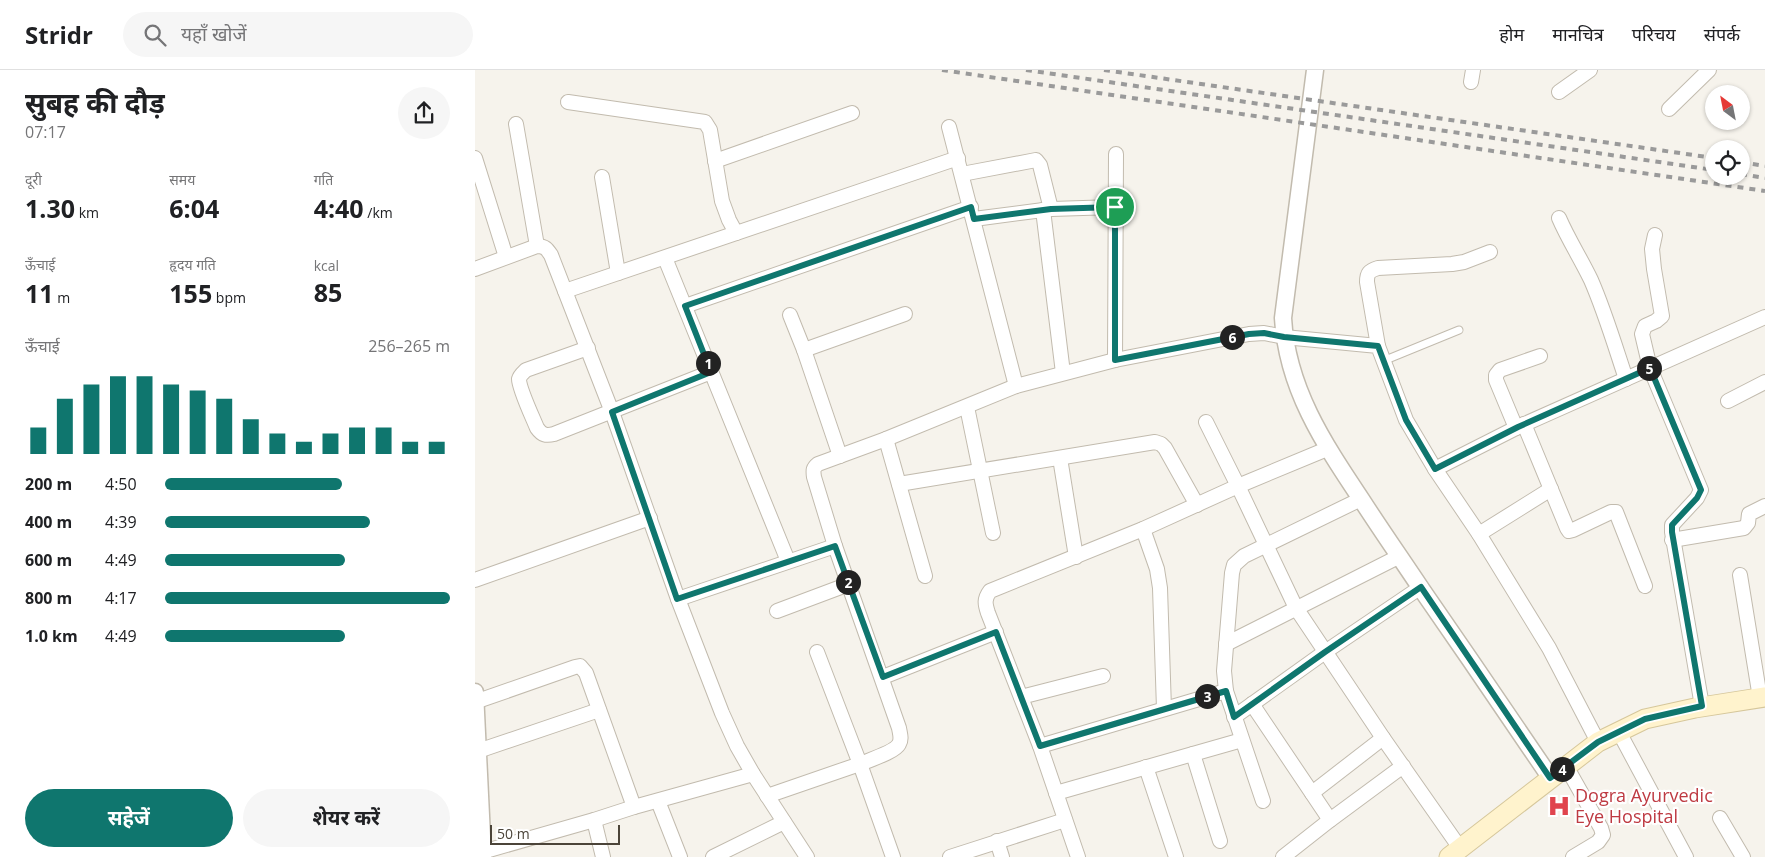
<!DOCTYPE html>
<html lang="hi">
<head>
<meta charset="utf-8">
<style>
  :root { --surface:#fff; --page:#f6f6f6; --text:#202124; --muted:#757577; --line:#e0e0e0; --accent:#0f766e }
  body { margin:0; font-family:"Open Sans","Noto Sans Devanagari",sans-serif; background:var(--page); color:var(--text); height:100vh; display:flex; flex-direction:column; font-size:19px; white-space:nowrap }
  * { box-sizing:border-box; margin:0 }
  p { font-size:16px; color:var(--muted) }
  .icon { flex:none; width:28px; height:28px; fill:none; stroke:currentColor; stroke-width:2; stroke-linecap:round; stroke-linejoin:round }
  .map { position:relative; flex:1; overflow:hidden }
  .sheet { display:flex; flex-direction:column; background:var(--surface); width:475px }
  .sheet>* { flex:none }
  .needle { width:32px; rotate:328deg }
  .controls { position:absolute; left:1230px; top:15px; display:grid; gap:10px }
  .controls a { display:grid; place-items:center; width:45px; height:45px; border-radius:50%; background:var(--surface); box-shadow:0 1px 4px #0004; font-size:25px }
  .scale { position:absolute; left:15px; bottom:12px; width:130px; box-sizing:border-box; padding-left:5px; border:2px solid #4b4439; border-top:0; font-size:14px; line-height:18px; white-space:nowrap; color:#4b4439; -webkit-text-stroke:4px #fff; paint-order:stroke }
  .pin { position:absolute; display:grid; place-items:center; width:42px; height:42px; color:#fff; margin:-21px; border:2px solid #fff; border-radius:50%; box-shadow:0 1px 5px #0007 }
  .km { position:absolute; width:25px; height:25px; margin:-12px; border-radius:50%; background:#222; color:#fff; font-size:14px; line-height:25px; text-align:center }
  .round { display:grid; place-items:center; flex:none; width:52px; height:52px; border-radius:26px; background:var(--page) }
  .head { display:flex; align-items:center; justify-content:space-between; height:85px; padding:0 25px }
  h1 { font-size:28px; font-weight:700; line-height:38px }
  .figures { display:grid; grid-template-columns:repeat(3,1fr); gap:8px; height:85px; padding:5px 25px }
  .figures div { display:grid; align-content:center }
  .figures b { font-size:25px; font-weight:700 }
  .figures small { font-size:14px; font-weight:400 }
  .figures p { font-size:14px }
  .chart { height:140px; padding:10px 25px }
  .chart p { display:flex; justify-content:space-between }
  .chart svg { width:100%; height:90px; margin-top:5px; stroke:var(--accent); stroke-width:6 }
  .button { display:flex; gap:10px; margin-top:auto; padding:10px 25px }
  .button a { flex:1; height:58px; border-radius:30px; background:var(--accent); color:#fff; font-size:20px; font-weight:700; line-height:58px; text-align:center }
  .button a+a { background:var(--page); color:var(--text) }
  ul { padding:0 25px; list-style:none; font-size:16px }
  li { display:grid; grid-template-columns:80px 60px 1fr; align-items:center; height:38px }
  li i { height:12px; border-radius:6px; background:var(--accent) }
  header { display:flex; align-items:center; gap:30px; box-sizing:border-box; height:70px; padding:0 25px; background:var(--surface); border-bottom:1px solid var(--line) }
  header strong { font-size:24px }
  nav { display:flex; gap:28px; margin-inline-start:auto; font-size:18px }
  .search { width:350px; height:45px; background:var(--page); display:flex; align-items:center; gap:12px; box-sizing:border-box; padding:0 18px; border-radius:28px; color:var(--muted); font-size:19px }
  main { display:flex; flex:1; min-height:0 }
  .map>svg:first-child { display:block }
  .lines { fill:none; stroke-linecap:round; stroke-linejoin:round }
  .service-casing { stroke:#c2bbae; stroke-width:9 }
  .minor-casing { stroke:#c2bbae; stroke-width:16 }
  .tertiary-casing { stroke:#c2bbae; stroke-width:19 }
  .secondary-casing { stroke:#d6c79b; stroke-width:21 }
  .service { stroke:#fff; stroke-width:7 }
  .minor { stroke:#fff; stroke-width:14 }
  .tertiary { stroke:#fff; stroke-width:16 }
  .secondary { stroke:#fff3cd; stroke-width:19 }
  .rail { stroke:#9a9a9a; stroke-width:4; stroke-dasharray:6 6; stroke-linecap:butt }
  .route-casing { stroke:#fff; stroke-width:10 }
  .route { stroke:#0f766e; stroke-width:6 }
  .labels { text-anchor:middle; stroke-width:4.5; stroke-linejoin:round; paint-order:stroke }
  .health-label { font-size:18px; fill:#be3a42; stroke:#fff; text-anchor:start }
</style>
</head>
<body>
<header>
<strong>Stridr</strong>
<div class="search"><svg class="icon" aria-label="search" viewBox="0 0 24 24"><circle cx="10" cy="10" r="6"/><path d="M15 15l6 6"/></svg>यहाँ खोजें</div>
<nav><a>होम</a><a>मानचित्र</a><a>परिचय</a><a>संपर्क</a></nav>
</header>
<main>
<section class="sheet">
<div class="head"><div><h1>सुबह की दौड़</h1><p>07:17</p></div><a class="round"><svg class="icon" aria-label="share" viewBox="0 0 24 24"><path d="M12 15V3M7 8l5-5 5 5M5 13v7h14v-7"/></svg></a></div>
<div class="figures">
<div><p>दूरी</p><b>1.30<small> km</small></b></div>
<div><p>समय</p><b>6:04</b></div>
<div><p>गति</p><b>4:40<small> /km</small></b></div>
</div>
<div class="figures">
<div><p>ऊँचाई</p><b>11<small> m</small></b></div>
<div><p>हृदय गति</p><b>155<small> bpm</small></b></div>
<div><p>kcal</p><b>85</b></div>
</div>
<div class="chart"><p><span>ऊँचाई</span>256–265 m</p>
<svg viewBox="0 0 160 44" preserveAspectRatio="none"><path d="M5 44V31M15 44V17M25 44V10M35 44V6M45 44V6M55 44V10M65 44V13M75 44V17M85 44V27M95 44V34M105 44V38M115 44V34M125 44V31M135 44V31M145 44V38M155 44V38"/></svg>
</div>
<ul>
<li><b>200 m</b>4:50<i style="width:62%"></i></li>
<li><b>400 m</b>4:39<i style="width:72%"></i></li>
<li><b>600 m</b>4:49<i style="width:63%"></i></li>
<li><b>800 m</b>4:17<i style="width:100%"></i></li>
<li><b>1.0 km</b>4:49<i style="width:63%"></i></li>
</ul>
<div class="button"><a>सहेजें</a><a>शेयर करें</a></div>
</section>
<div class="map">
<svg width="1290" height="787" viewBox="0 0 1290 787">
  <rect width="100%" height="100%" fill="#f6f3ec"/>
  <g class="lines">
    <defs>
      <polyline id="service" points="908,291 984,260"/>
      <g id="minor">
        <polyline points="996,12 998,0"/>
        <polyline points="1084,22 1115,0"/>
        <polyline points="93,32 230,52 235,60 247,131 254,150 261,163"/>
        <polyline points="1194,39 1234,0"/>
        <polyline points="41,54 62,176"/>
        <polyline points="474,57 541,316"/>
        <polyline points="0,88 31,187"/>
        <polyline points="240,91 377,43"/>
        <polyline points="487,104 561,90 565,95 576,139"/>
        <polyline points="127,107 143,203"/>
        <polyline points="568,140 588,303"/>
        <path d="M 1084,148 C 1093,169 1106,189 1116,210 C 1130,242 1140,276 1151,309"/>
        <polyline points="499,149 576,139 640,137"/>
        <polyline points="1180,165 1177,179 1179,199 1187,246 1181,251 1170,256 1167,264 1175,298 1226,420 1222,428 1197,455 1197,462 1227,636"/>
        <polyline points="190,188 313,491"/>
        <path d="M 0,199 L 62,176 C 70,176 72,179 76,185 L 137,342 L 203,529 L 247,643 L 262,676 L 278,704 L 332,787"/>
        <polyline points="90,221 483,88"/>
        <polyline points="210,236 496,137"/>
        <polyline points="315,245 329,280"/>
        <path d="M 903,276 L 892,212 C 892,203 894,201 903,198 L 977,194 L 989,192 L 1015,182"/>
        <path d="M 113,278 L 51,300 C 48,303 45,305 44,309 C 44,319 58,348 62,358 C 67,365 71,366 79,364 L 236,302"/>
        <polyline points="640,290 641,84"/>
        <polyline points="1253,331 1290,312"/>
        <polyline points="492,337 518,463"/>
        <polyline points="731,352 763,416 821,538 908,668 985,778"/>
        <polyline points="1049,354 1092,458 1094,461 1098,460 1136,442 1141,442 1170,516"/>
        <polyline points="1041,358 1021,310 1021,305 1025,300 1065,286"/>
        <polyline points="411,369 450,506"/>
        <polyline points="365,386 329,280 430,244"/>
        <polyline points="585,388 601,487"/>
        <polyline points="960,399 1043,357 1290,247"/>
        <polyline points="424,414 680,372 686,374 690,378 722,435"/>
        <polyline points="668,459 682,499 685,518 689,639"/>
        <polyline points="1004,464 1076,419"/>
        <polyline points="1197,470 1269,458 1273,453 1274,444 1290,436"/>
        <polyline points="1265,505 1285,628"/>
        <polyline points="0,510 175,448"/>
        <polyline points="203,529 360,476"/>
        <polyline points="302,541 374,514"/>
        <polyline points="751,574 923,487"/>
        <polyline points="408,607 521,562"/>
        <polyline points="546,627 628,606"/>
        <polyline points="0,632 100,597 105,596 111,603 159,737"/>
        <polyline points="777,634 855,750"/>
        <polyline points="759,647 850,582 946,517"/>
        <polyline points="1144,662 1211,787"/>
        <polyline points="565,676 751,621"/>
        <polyline points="3,681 124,640"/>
        <polyline points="718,684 745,771"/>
        <polyline points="1091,696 1126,758 1128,765 1123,772 1098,787"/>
        <polyline points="671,697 701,787"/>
        <polyline points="581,723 767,670"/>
        <polyline points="837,723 908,668"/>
        <polyline points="292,726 385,694 342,582"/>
        <polyline points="183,731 205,787"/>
        <polyline points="788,731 751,621 749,601 757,503 759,495 769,486 886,429"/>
        <polyline points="1245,748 1268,787"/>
        <polyline points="119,750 128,787"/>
        <polyline points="522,771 527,787"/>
        <polyline points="0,784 119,750 159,737 278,704"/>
        <polyline points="238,787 309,752"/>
        <path d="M 418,787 L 385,694 C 394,690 420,682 424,674 C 427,669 425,664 424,658 L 360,476 L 339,407 C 338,400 338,398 343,394 L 411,369 L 541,316 L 640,290 L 774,264 L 789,263 L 809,267 L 903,276 L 931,350 L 960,399 L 1004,464 L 1074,578 L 1123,672"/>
        <polyline points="475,787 590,750"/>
        <path d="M 603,787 L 565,676 L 513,543 C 510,534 509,529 515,521 L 668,459 L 763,416 L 852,379"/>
        <polyline points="808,787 855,750 928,696"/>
      </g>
      <g id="tertiary">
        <path d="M 840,0 L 808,248 C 812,318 848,372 886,429 C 906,460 927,490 947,520 C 990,582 1033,645 1075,707"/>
        <polyline points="0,622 8,787"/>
      </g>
      <polyline id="secondary" points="974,787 1123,672 1170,649 1220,638 1290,627"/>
    </defs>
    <!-- service casing -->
    <use href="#service" class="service-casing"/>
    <!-- minor casing -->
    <use href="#minor" class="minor-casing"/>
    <!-- tertiary casing -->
    <use href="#tertiary" class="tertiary-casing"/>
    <!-- secondary casing -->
    <use href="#secondary" class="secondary-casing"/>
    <!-- service -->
    <use href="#service" class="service"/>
    <!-- minor -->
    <use href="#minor" class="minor"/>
    <!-- tertiary -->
    <use href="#tertiary" class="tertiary"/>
    <!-- secondary -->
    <use href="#secondary" class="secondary"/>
    <!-- rail -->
    <g class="rail">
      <polyline points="467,0 1290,121"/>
      <polyline points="551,0 1239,100"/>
      <polyline points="629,0 1239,88"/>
      <polyline points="1266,92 1290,96"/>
      <polyline points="1266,104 1290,108"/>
    </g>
  </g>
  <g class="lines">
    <defs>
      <polygon id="route" points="496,137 499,149 576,139 640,137 640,290 774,264 789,263 809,267 903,276 931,350 960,399 1043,357 1175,298 1226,420 1222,428 1197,455 1197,462 1227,636 1170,649 1123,672 1075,708 946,517 850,582 759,647 751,621 565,676 521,562 408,607 360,476 202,529 137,342 236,302 210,236"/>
    </defs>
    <!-- route casing -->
    <use href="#route" class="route-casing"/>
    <!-- route -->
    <use href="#route" class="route"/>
  </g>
  <!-- icons -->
  <defs>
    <symbol id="hospital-bare" viewBox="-9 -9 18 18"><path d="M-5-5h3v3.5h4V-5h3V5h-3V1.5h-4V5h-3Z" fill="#e0444e" stroke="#fff" stroke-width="2.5" paint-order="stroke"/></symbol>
  </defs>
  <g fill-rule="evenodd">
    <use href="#hospital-bare" x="1068" y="720" width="32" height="32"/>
  </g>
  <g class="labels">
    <!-- health labels -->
    <g class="health-label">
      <text x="1100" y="732">Dogra Ayurvedic<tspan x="1100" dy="21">Eye Hospital</tspan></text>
    </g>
  </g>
</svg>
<div class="controls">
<a><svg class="needle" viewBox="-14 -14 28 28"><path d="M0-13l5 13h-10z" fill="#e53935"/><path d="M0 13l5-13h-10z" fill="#757577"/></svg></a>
<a><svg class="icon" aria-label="locate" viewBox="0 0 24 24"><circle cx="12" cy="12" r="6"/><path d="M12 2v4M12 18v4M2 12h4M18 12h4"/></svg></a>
</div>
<div class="scale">50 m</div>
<div class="pin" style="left:640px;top:137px;background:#1e9e55"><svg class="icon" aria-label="arrive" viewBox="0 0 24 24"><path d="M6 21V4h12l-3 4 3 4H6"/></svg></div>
<b class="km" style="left:233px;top:293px">1</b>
<b class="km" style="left:373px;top:512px">2</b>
<b class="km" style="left:732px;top:626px">3</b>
<b class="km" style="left:1087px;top:699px">4</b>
<b class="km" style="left:1174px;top:298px">5</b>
<b class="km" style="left:757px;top:267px">6</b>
</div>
</main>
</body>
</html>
